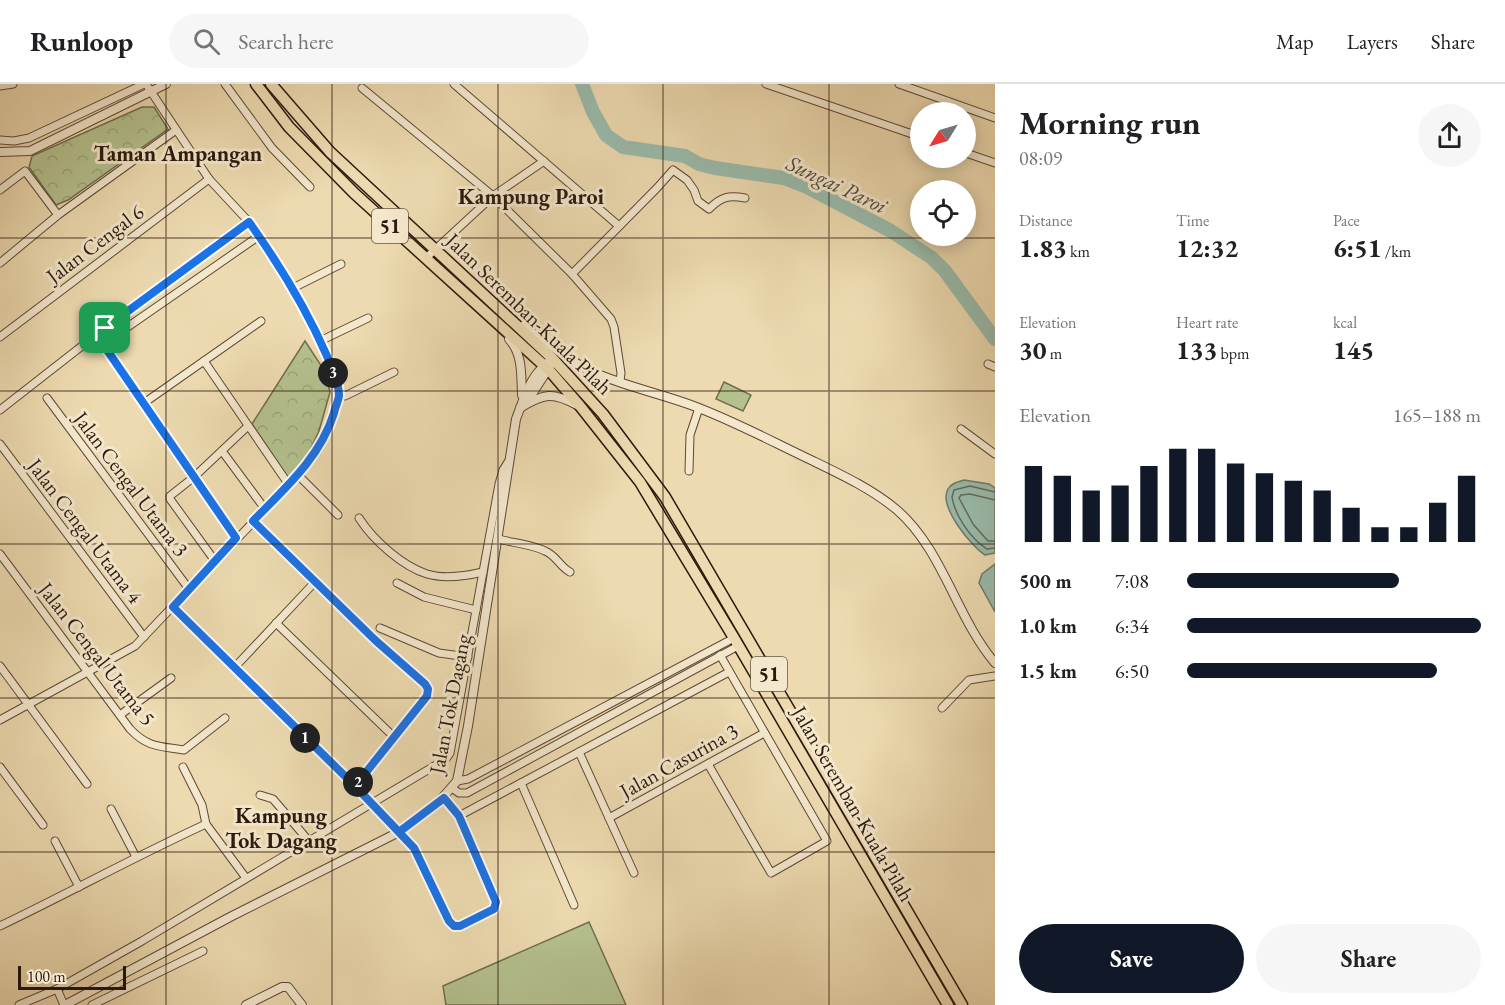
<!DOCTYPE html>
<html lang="en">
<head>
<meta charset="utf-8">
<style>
  :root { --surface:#fff; --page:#f6f6f6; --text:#202124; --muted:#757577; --line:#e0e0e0; --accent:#111827 }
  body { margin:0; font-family:"EB Garamond",serif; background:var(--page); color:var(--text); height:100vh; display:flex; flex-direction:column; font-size:22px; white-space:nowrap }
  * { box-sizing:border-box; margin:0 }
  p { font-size:20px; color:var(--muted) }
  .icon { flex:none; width:33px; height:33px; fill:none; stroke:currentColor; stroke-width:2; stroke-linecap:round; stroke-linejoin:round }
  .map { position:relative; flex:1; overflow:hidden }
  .drawer { display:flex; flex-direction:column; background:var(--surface); width:510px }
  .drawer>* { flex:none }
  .needle { width:39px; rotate:233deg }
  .tools { position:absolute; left:910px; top:18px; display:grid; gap:12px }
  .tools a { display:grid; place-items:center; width:66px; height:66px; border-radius:50%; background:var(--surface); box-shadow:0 3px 15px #0003; font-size:30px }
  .scale { position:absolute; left:18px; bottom:15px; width:108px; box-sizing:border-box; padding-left:6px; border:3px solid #2c190d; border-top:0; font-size:16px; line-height:21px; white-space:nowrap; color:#2c190d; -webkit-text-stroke:4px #f3e7cc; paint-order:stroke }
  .pin { position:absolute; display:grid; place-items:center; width:51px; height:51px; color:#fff; margin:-26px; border-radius:12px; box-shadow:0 3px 9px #0006 }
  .km { position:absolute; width:30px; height:30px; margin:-15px; border-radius:50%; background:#222; color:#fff; font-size:16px; line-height:30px; text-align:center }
  .round { display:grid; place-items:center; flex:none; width:63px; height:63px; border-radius:32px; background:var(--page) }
  .summary { display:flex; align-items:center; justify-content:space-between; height:102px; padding:0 24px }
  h1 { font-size:33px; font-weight:700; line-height:45px }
  .stats { display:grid; grid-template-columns:repeat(3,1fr); gap:9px; height:102px; padding:6px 24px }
  .stats div { display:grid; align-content:center }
  .stats b { font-size:26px; font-weight:700 }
  .stats small { font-size:16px; font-weight:400 }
  .stats p { font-size:16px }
  .chart { height:168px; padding:12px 24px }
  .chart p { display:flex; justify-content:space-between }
  .chart svg { width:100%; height:108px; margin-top:6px; stroke:var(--accent); stroke-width:6 }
  .primary-button { display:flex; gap:12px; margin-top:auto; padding:12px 24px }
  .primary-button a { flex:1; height:69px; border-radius:36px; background:var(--accent); color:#fff; font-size:24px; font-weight:700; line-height:69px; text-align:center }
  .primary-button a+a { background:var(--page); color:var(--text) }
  ul { padding:0 24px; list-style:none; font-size:20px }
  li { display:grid; grid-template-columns:96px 72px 1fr; align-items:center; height:45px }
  li i { height:15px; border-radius:8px; background:var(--accent) }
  header { display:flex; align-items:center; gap:36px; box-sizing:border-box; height:84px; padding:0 30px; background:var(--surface); border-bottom:2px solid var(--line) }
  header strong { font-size:28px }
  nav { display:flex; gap:33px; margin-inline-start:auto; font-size:21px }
  .search { width:420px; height:54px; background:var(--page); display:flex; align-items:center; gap:15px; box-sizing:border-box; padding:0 21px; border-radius:33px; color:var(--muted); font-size:22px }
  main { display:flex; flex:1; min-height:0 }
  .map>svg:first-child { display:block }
  .forest { fill:url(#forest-crowns); stroke:#706d4e; stroke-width:1.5 }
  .garden { fill:#b4c18e; stroke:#706d4e; stroke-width:1.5 }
  .water { fill:#99bbab; stroke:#6d7a6c; stroke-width:1.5 }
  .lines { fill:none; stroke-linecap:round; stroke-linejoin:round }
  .shore { stroke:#626a5c; stroke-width:1.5 }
  .river { stroke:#99bbab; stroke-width:14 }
  .minor-casing { stroke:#5c4936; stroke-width:9 }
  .tertiary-casing { stroke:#5c4936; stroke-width:10 }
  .trunk-casing { stroke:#2c190d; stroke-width:13 }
  .minor { stroke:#f3e7cc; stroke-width:7 }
  .tertiary { stroke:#f3e7cc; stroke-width:8 }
  .trunk { stroke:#eddab0; stroke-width:10 }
  .route-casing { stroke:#fff; stroke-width:12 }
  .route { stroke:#1a73e8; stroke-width:8 }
  .grid { fill:none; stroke:#2c190d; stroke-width:1.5; stroke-opacity:0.55 }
  .labels { text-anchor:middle; stroke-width:6; stroke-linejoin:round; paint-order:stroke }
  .shield { fill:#f3e7cc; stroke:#685746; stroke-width:1.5 }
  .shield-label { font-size:20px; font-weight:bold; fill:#2c190d }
  .street-label { font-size:21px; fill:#2c190d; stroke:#f3e7cc }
  .neighbourhood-label { font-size:22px; font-weight:bold; fill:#2c190d; stroke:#f3e7cc }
  .water-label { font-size:22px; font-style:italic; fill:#4d4a3c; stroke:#f3e7cc }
</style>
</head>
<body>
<header>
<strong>Runloop</strong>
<div class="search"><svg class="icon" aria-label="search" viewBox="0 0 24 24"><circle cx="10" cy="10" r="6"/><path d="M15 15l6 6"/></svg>Search here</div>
<nav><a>Map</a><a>Layers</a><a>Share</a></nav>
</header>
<main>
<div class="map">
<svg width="995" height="921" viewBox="0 0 995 921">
  <defs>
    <pattern id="forest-crowns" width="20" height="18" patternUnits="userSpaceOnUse" patternTransform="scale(1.5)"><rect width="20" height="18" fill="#b4c18e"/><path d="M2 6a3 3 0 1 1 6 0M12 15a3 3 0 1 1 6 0" fill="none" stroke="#9ba579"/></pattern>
  </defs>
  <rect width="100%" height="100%" fill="#eddab0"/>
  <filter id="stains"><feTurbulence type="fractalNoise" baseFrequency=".00333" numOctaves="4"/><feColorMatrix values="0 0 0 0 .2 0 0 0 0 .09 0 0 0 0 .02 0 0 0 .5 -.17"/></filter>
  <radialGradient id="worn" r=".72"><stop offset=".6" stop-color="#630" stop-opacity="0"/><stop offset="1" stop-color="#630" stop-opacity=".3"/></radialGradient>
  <!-- forest -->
  <g class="forest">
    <polygon points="142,23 154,23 168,45 68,116 56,121 29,83 32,72"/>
    <polygon points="305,257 324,286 330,308 319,347 306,375 288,394 252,340"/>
  </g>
  <!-- garden -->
  <g class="garden">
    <polygon points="724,298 751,311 743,327 716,315"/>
    <polygon points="589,838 626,921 446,921 443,902"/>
  </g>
  <!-- water -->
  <g class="water">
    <path d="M 964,396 L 989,400 L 995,404 L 995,469 L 985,471 C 971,462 938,422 948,405 C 951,399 958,398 964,396 Z"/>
    <polygon points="995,480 995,528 979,499 982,490"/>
  </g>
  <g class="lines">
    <!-- shore -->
    <g class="shore">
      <path d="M 995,408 L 970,402 L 954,406 L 952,413 C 955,432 971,455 987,465 L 995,464"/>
      <polyline points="995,416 970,410 961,411 959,414 973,440 988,457 995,457"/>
    </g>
    <!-- river -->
    <polyline class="river" points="582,0 593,28 606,51 623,63 685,72 699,80 715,84 784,94 807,103 891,147 932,174 945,187 995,255"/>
    <defs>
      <g id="minor">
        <polyline points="225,0 272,64 310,103"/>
        <polyline points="454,0 619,142"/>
        <polyline points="766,0 921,53"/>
        <polyline points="899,0 995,34"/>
        <polyline points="0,2 13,0"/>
        <polyline points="362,4 493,112 572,190 611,235 614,243 621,289 620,297"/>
        <polyline points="0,56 14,57 29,54 144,0"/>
        <polyline points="966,69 995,79"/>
        <polyline points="0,106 25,87 58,131"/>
        <polyline points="426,174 493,112 544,77"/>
        <polyline points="0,179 58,131 176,46"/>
        <path d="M 572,190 L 657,104 L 673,86 L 687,96 L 694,106 L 698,117 L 709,125 C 721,113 728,111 745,114"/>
        <polyline points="293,204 341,180"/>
        <polyline points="96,250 236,454"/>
        <polyline points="0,253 209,95"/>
        <polyline points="320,257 368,234"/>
        <polyline points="103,260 259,152"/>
        <polyline points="204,277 289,401"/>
        <polyline points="988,280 995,283"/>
        <polyline points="339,312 345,312 394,288"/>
        <polyline points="47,314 189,505"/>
        <polyline points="144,319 261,237"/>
        <polyline points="0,326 105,244 249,138"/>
        <polyline points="961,345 995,370"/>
        <polyline points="0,360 144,553"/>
        <polyline points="222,367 265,425"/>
        <polyline points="689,387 690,351 699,324"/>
        <polyline points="298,391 338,431"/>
        <path d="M 359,434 C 373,456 402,482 427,490 C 444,495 466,492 483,488"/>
        <polyline points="253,437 375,556 425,600 428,605 427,612 355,702"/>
        <path d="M 498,455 C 513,459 531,460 545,467 C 556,471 560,483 570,488"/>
        <path d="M 0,470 L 130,645 C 148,664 160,662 184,666 L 225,634"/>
        <polyline points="215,477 170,415 170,412 194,393 248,342"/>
        <polyline points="397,499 424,513 476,526"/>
        <polyline points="173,523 355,702 414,764 449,837 454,842 460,841 494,825 496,818 459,732 444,714"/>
        <polyline points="276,539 394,653"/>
        <polyline points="380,544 439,569 468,573"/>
        <polyline points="0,582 87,700"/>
        <polyline points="234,584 315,498"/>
        <polyline points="942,624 969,596 995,592"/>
        <polyline points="120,631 171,594"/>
        <polyline points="0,636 135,562 298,391 316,369 329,343 339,312 332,286 320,257 293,204 259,152 249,138 209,95 146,0"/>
        <polyline points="579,668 634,789"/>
        <polyline points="708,680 771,789 827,757 720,571"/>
        <polyline points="0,683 43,741"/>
        <polyline points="183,683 202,721 206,740 246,794"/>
        <polyline points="457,697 468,695 734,554"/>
        <polyline points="521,699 574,821"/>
        <polyline points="452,704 459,709 467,709 738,562"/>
        <polyline points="260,711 273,715 308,756"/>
        <polyline points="111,725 136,773"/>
        <polyline points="459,732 729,588"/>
        <polyline points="609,734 764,649"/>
        <polyline points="55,757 79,803"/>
        <path d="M 0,842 C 69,809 136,772 206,740"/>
        <polyline points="57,905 64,921"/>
        <polyline points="19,921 57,905 142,857 446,675 450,669 499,400 503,386 508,378"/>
        <polyline points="92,921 203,867"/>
      </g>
      <g id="tertiary">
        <polyline points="0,68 30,67 166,0"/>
        <path d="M 523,242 C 547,258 572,280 600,291 C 629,303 661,310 691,321 C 732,336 771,357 811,376 C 840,390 872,405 897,426 C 943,466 956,533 995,579"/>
        <path d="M 509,255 C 523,271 521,290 522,311"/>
        <polyline points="523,317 532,310 550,282"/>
        <path d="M 520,324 C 544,309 553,308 577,321"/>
        <path d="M 65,921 L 232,832 L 399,748 L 436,721 L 457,697 L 468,642 L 516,335 C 525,312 531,288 553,275"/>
        <polyline points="246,921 282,903 288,903 302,921"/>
      </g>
      <g id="trunk">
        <polyline points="256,0 289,43 354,109 549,286 580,322 640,398 734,554 948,921"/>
        <polyline points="271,0 330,68 553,275 603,330 665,413 962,921"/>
      </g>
    </defs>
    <!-- minor casing -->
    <use href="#minor" class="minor-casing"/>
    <!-- tertiary casing -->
    <use href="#tertiary" class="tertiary-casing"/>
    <!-- trunk casing -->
    <use href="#trunk" class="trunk-casing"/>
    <!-- minor -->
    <use href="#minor" class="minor"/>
    <!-- tertiary -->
    <use href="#tertiary" class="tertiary"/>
    <!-- trunk -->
    <use href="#trunk" class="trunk"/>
  </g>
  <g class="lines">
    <defs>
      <path id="route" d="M 105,244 L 96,250 L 236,454 L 173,523 L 355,702 L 414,764 L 449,837 L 454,842 L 460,842 L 494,825 L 496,818 L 459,732 L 444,714 L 399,748 L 355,702 L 427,612 L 428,605 L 425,600 L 375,556 L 253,437 C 285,404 320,374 334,329 C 335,323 339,316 339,311 C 339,299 331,283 327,272 C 306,224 279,180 249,138 L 105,244"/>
    </defs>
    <!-- route casing -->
    <use href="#route" class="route-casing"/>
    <!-- route -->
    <use href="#route" class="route"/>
  </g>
  <!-- grid -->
  <path class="grid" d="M 166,0 L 166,921M 332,0 L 332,921M 498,0 L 498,921M 663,0 L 663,921M 829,0 L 829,921M 0,154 L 995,154M 0,307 L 995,307M 0,460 L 995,460M 0,614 L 995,614M 0,768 L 995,768"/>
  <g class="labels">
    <!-- shield labels -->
    <g class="shield">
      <rect x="372" y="125" width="36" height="34" rx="4.5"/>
      <rect x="751" y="573" width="36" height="34" rx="4.5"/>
    </g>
    <g class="shield-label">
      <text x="390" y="149">51</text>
      <text x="769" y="597">51</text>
    </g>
    <!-- street labels -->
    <g class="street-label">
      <text transform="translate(95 160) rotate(-37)" y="7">Jalan Cengal 6</text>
      <text transform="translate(529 230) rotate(44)" y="7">Jalan Seremban-Kuala Pilah</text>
      <text transform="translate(131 400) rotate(53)" y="7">Jalan Cengal Utama 3</text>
      <text transform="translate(85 447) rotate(53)" y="7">Jalan Cengal Utama 4</text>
      <text transform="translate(97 570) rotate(52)" y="7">Jalan Cengal Utama 5</text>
      <text transform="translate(450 620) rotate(-79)" y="7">Jalan Tok Dagang</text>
      <text transform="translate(679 677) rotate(-29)" y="7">Jalan Casurina 3</text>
      <text transform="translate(853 720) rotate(60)" y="7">Jalan Seremban-Kuala Pilah</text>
    </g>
    <!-- neighbourhood labels -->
    <g class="neighbourhood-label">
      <text x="178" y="77">Taman Ampangan</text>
      <text x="531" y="120">Kampung Paroi</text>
      <text x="281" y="739">Kampung<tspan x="281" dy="25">Tok Dagang</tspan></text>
    </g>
    <!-- water labels -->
    <g class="water-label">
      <text transform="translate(837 100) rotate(25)" y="8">Sungai Paroi</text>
    </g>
  </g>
  <rect width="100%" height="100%" filter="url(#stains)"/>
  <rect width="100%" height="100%" fill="url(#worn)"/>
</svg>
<div class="tools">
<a><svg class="needle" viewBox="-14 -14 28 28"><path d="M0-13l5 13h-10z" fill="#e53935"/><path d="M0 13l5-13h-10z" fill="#757577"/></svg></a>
<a><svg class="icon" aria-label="locate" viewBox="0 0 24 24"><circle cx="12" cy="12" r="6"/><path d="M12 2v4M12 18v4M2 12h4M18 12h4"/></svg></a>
</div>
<div class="scale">100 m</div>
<div class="pin" style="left:105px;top:244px;background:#1e9e55"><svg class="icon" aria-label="arrive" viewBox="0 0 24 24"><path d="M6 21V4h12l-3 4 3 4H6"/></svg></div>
<b class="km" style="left:305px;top:654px">1</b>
<b class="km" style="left:358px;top:698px">2</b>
<b class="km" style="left:333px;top:289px">3</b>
</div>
<section class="drawer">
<div class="summary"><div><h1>Morning run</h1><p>08:09</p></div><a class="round"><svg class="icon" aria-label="share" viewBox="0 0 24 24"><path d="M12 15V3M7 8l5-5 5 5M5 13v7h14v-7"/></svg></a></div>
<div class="stats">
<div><p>Distance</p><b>1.83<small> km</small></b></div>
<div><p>Time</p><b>12:32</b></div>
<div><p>Pace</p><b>6:51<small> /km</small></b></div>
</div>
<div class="stats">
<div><p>Elevation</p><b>30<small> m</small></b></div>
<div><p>Heart rate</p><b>133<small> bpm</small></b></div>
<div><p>kcal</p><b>145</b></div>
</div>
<div class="chart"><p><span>Elevation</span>165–188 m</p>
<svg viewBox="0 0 160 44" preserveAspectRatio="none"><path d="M5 44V13M15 44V17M25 44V23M35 44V21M45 44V13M55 44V6M65 44V6M75 44V12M85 44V16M95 44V19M105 44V23M115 44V30M125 44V38M135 44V38M145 44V28M155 44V17"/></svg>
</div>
<ul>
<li><b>500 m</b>7:08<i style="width:72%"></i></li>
<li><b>1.0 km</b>6:34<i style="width:100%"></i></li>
<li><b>1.5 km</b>6:50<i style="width:85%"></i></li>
</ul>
<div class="primary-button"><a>Save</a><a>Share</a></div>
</section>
</main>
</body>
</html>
